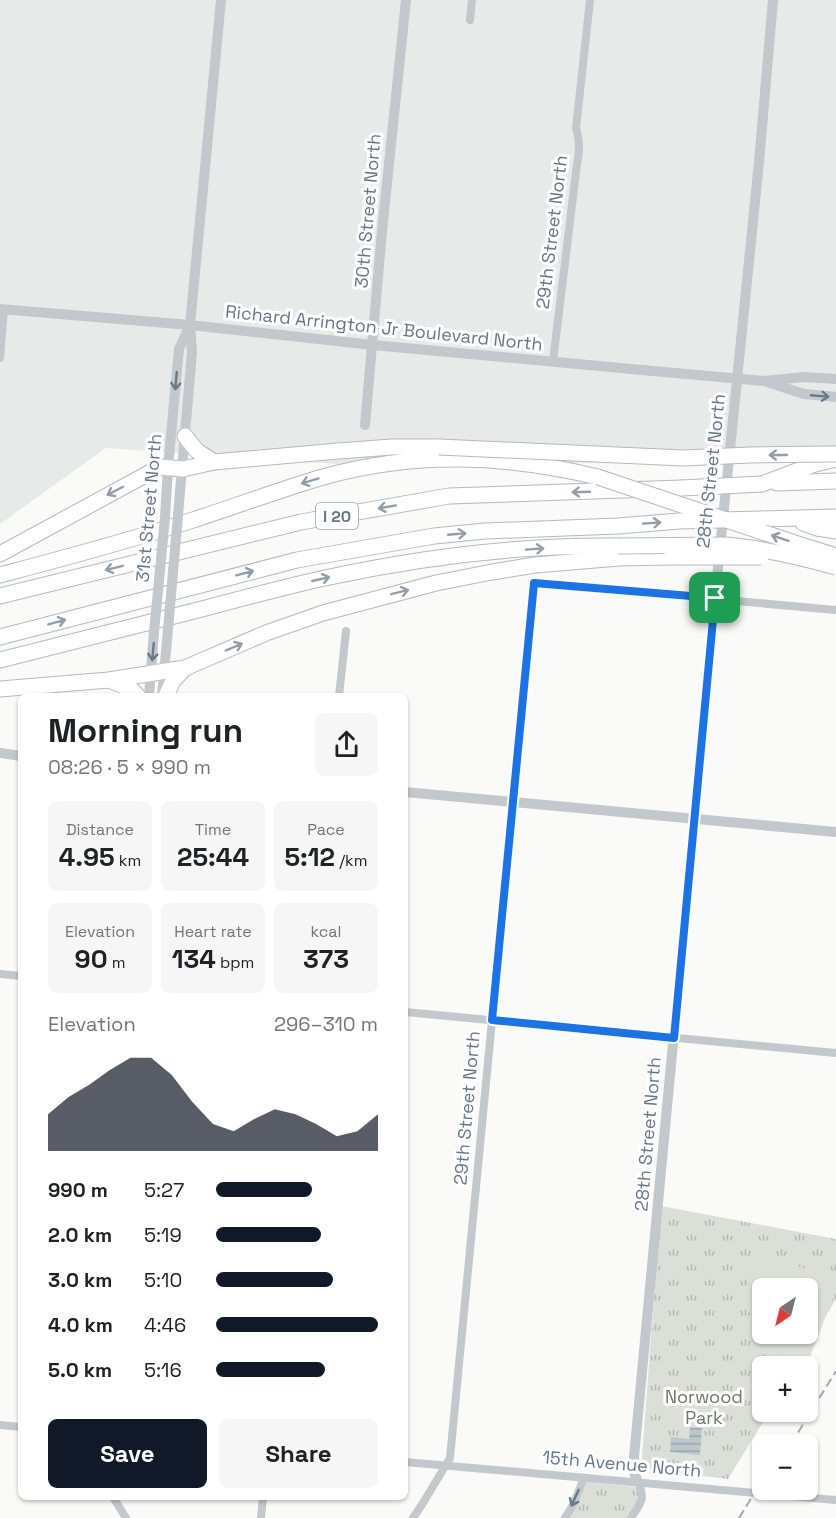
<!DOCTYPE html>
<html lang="en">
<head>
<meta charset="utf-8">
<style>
  :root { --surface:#fff; --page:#f6f6f6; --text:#202124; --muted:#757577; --accent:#111827 }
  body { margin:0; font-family:"Space Grotesk",sans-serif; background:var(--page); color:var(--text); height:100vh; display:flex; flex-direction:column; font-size:22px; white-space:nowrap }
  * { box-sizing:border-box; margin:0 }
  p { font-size:20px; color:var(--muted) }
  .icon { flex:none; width:33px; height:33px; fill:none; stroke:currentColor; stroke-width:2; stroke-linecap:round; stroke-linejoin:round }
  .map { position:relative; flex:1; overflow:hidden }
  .panel { position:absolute; left:18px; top:693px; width:390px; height:807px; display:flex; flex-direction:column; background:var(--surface); border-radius:9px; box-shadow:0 2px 4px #0004 }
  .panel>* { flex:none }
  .needle { width:39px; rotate:215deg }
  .controls { position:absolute; left:752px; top:1278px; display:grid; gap:12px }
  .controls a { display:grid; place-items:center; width:66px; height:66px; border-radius:9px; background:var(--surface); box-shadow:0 2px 4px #0004; font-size:30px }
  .pin { position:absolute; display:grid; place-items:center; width:51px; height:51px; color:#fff; margin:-26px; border-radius:12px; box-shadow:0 3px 9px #0006 }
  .round { display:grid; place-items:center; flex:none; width:63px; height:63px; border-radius:9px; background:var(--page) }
  .headline { display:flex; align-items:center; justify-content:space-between; height:102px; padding:0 30px }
  h1 { font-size:33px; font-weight:700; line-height:45px }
  .figures { display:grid; grid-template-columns:repeat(3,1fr); gap:9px; height:102px; padding:6px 30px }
  .figures div { display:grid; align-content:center; border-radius:9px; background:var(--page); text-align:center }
  .figures b { font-size:26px; font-weight:700 }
  .figures small { font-size:16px; font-weight:400 }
  .figures p { font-size:16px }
  .chart { height:168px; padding:12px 30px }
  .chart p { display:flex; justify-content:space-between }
  .chart svg { width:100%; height:108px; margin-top:6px; fill:var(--accent); opacity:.7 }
  .primary-button { display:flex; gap:12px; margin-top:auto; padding:12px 30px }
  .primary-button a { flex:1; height:69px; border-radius:9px; background:var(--accent); color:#fff; font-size:24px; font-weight:700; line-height:69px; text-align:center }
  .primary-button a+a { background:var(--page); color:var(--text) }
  ul { padding:0 30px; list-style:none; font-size:20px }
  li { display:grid; grid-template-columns:96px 72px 1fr; align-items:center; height:45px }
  li i { height:15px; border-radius:8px; background:var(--accent) }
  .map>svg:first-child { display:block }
  .built { fill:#e8e9e9 }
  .grass { fill:url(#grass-tufts); fill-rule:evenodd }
  .pitch { fill:#dadfd7; fill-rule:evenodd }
  .water { fill:url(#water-rules) }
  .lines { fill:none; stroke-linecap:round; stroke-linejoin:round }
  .motorway-casing { stroke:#b4b9bd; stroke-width:17 }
  .minor { stroke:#c3c8cc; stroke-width:8 }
  .tertiary { stroke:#c3c8cc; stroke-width:10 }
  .motorway { stroke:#fff; stroke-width:15 }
  .rail { stroke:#a2aab0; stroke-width:2; stroke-dasharray:9 4.5; stroke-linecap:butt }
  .motorway-bridge-casing { stroke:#b4b9bd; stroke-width:17; stroke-linecap:butt }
  .tertiary-bridge { stroke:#c3c8cc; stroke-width:10 }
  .motorway-bridge { stroke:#fff; stroke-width:15 }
  .oneway { stroke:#6a7a87 }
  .oneway2 { stroke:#939fa8 }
  .route-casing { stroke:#fff; stroke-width:12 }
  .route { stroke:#1a73e8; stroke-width:8 }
  .labels { text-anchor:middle; stroke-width:6; stroke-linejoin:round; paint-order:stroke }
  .shield { fill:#fff; stroke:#939fa8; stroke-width:1.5 }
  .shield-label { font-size:16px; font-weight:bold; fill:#657683 }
  .street-label { font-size:18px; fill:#657683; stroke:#fff }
  .park-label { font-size:18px; fill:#687a64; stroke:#fff }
</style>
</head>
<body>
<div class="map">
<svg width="836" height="1518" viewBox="0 0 836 1518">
  <defs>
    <pattern id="grass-tufts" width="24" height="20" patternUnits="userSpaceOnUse" patternTransform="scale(1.5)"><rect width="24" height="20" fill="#dadfd7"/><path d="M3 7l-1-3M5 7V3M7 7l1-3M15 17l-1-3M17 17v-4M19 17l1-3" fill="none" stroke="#b4b9b4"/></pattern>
    <pattern id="water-rules" width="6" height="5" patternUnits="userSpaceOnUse" patternTransform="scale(1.5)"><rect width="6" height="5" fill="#bbc7cb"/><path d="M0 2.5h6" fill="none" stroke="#9ca6aa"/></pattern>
  </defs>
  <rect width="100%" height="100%" fill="#fafaf8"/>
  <!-- built -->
  <polygon class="built" points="0,0 836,0 836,451 775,461 349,465 106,448 0,524"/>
  <!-- grass -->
  <g class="grass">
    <path d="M 661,1206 L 836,1239 L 836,1299 L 796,1366 L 762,1366 L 762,1412 L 769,1412 L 728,1479 L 641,1469 ZM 762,1288 L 807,1288 L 807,1334 L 762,1334 Z"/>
    <polygon points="587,1482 635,1487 643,1494 631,1518 569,1518 578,1502"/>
  </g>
  <!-- pitch -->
  <path class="pitch" d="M 767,1258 L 825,1274 C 834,1278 836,1281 836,1290 L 808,1362 C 803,1361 796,1359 790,1357 C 764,1345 744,1319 748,1289 C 749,1280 752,1270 754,1261 ZM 762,1288 L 807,1288 L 807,1334 L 762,1334 Z"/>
  <!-- water -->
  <polygon class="water" points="690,1427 702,1428 700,1455 670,1452 671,1437 689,1439"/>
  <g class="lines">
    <defs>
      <g id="motorway">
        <polyline points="185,436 197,451 214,462"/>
        <polyline points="777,483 836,481"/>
        <polyline points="762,484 815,464 836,459"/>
        <polyline points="762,519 836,517"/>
        <polyline points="803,523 817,528 836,531"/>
        <polyline points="0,554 160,467 183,469 214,462 338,451 392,447 439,447"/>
        <path d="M 0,575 C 64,558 129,541 193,520 C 236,506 279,490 323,477 C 416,451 505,455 598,477"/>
        <polyline points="0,596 301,522 449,496 681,488"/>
        <polyline points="0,637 297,560 434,536 485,531 618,526 679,521"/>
        <path d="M 0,660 C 67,643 135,626 202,609 C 243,598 284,587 325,578 C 421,557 520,545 618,546"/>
        <polyline points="109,680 131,689 138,696"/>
        <polyline points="0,689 109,680 185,668 266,633 323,613 436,583 492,572 535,565 619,558 671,557"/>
        <polyline points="166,696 173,681 185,668"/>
      </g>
    </defs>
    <!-- motorway casing -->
    <use href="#motorway" class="motorway-casing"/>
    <!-- minor -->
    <g class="minor">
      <polyline points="470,20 472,0"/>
      <polyline points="0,358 4,309"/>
      <path d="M 553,361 L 577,164 C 580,151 580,140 576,128 L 590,0"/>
      <polyline points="339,696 346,631"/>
      <polyline points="0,974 21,976"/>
      <polyline points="405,1012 836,1053"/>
      <polyline points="0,1425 21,1427"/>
      <polyline points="405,1462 836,1500"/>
      <polyline points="113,1497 126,1518"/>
      <polyline points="261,1518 263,1497"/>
      <polyline points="413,1518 423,1503 450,1458 534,583 836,610"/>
      <polyline points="565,1518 573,1505 584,1478"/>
      <path d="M 631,1518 C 641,1502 646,1500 638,1482"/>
    </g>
    <!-- tertiary -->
    <g class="tertiary">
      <polyline points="0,309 190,325 373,345 642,370 764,381 804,377 836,379"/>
      <polyline points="767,382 804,394 836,397"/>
      <polyline points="365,425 382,231 406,0"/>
      <polyline points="178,515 192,352 190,325 221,0"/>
      <polyline points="165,518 168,467 179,349 190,325"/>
      <polyline points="149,696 154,632"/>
      <polyline points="162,696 168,629"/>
      <polyline points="0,753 21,756"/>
      <polyline points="405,792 836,832"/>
      <polyline points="638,1482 634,1473 634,1457 715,598 759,162 773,0"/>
    </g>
    <!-- motorway -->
    <use href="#motorway" class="motorway"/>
    <!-- rail -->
    <g class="rail">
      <polyline points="791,1444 836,1371"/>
      <polyline points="739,1518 762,1481"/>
    </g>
    <defs>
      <g id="motorway-bridge">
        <polyline points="439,447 683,458 750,455 836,454"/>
        <polyline points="598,477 798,544 836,556"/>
        <polyline points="681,488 762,484"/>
        <polyline points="679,521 762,519"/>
        <path d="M 618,546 L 725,545 C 763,548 800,557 836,567"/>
        <polyline points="671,557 761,557"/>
      </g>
    </defs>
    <!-- motorway-bridge casing -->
    <use href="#motorway-bridge" class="motorway-bridge-casing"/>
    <!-- tertiary-bridge -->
    <g class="tertiary-bridge">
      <polyline points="168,629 178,515"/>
      <polyline points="154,632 165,518"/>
    </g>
    <!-- motorway-bridge -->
    <use href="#motorway-bridge" class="motorway-bridge"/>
  </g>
  <!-- one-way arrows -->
  <defs><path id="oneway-shaft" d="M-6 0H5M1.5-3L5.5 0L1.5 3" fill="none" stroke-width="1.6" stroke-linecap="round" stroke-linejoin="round" transform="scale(1.5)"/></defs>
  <g class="oneway">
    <use href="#oneway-shaft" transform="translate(176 381) rotate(95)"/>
    <use href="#oneway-shaft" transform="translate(820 396) rotate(5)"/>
    <use href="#oneway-shaft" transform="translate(153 652) rotate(95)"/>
    <use href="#oneway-shaft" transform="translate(575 1498) rotate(114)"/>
  </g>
  <g class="oneway2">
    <use href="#oneway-shaft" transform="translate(778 455) rotate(180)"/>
    <use href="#oneway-shaft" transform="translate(310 481) rotate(163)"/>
    <use href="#oneway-shaft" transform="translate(115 491) rotate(152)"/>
    <use href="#oneway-shaft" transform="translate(581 492) rotate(178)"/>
    <use href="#oneway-shaft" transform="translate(387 507) rotate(170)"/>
    <use href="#oneway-shaft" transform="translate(652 523) rotate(-4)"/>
    <use href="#oneway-shaft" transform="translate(457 534) rotate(-5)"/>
    <use href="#oneway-shaft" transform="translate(780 538) rotate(-161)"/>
    <use href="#oneway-shaft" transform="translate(535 549) rotate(-4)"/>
    <use href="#oneway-shaft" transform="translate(114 568) rotate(166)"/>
    <use href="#oneway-shaft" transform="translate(245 573) rotate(-15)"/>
    <use href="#oneway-shaft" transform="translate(321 579) rotate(-13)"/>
    <use href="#oneway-shaft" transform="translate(400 592) rotate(-14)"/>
    <use href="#oneway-shaft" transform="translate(57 622) rotate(-15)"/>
    <use href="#oneway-shaft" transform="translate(234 647) rotate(-23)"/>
  </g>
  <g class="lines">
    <defs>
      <polygon id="route" points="534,583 715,598 674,1038 492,1020"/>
    </defs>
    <!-- route casing -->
    <use href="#route" class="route-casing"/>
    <!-- route -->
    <use href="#route" class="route"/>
  </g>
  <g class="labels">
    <!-- shield labels -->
    <rect class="shield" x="316" y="503" width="42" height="26" rx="4.5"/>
    <g class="shield-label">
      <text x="337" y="522">I 20</text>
    </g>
    <!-- street labels -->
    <g class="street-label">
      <text transform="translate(368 211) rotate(-85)" y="6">30th Street North</text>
      <text transform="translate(552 232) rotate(-83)" y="6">29th Street North</text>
      <text transform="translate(384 328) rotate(6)" y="6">Richard Arrington Jr Boulevard North</text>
      <text transform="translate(711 471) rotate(-84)" y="6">28th Street North</text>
      <text transform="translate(149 508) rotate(-85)" y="6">31st Street North</text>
      <text transform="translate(467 1108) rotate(-85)" y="6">29th Street North</text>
      <text transform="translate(648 1134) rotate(-85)" y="6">28th Street North</text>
      <text transform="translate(622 1464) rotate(5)" y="6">15th Avenue North</text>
    </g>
    <!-- park labels -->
    <g class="park-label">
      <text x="704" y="1403">Norwood<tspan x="704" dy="21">Park</tspan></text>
    </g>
  </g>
</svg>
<div class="controls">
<a><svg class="needle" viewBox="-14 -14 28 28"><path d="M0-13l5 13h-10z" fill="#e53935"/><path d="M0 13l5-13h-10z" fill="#757577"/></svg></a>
<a>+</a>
<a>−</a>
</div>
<div class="pin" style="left:715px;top:598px;background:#1e9e55"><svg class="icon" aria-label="arrive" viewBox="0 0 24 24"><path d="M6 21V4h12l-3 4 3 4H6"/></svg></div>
<section class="panel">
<div class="headline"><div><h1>Morning run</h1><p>08:26 · 5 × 990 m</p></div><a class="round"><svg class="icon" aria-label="share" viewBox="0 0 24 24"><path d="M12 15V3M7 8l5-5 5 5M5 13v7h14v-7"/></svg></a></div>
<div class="figures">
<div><p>Distance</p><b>4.95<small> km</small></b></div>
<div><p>Time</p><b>25:44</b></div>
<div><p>Pace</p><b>5:12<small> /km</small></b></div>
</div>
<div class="figures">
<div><p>Elevation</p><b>90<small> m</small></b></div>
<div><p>Heart rate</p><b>134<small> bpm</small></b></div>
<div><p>kcal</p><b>373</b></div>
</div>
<div class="chart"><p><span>Elevation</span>296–310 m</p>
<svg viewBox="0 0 160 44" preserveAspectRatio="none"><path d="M0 44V29L10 22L20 17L30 11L40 6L50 6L60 13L70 24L80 33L90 36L100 31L110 27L120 29L130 33L140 38L150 36L160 29V44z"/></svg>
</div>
<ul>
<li><b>990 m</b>5:27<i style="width:59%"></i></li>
<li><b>2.0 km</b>5:19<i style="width:65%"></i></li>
<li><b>3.0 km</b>5:10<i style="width:72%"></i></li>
<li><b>4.0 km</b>4:46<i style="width:100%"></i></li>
<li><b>5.0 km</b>5:16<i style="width:67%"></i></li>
</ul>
<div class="primary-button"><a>Save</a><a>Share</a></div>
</section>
</div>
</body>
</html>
